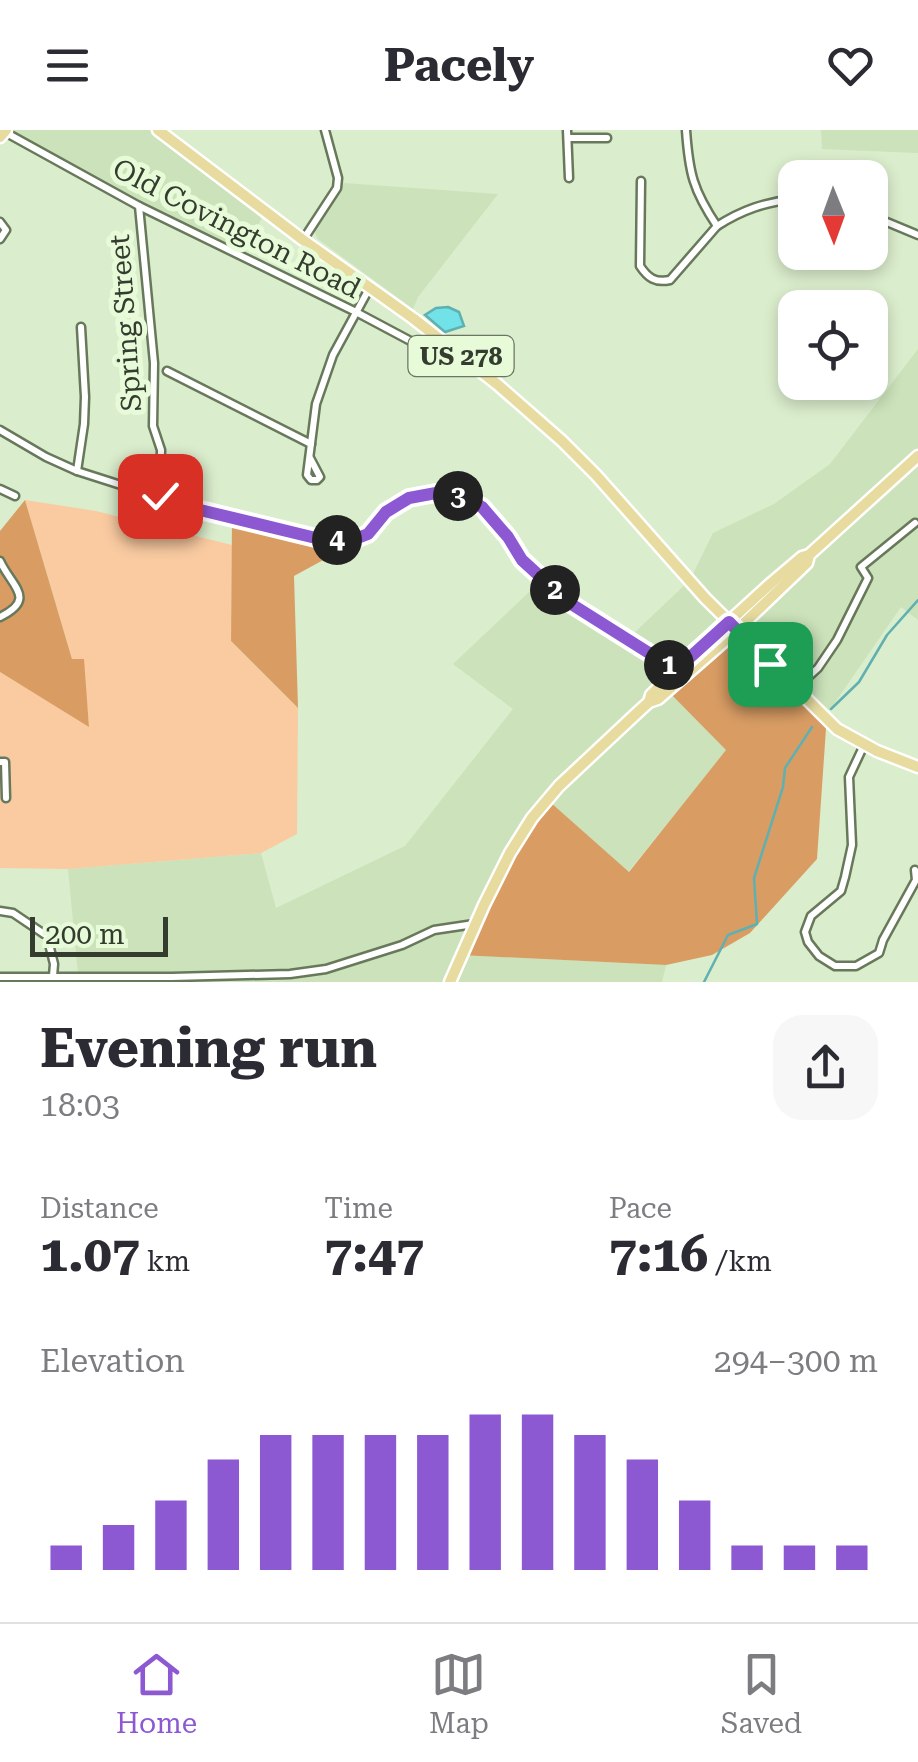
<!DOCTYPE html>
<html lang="en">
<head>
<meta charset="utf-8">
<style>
  :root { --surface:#fff; --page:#f7f7f7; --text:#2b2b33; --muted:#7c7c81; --line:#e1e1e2; --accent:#8d59d2 }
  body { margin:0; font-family:"Roboto Serif",serif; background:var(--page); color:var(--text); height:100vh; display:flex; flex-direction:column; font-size:38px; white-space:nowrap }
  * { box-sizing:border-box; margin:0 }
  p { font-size:32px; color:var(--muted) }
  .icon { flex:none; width:55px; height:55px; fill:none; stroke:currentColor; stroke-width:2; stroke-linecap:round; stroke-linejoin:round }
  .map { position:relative; height:852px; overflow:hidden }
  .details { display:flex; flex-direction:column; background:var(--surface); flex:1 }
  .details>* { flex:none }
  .needle { width:65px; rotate:179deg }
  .buttons { position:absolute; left:778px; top:30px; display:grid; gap:20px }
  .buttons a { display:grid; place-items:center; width:110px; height:110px; border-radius:20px; background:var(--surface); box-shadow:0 5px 15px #0003; font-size:50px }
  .scale { position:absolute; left:30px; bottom:25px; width:138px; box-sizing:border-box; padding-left:10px; border:5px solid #343c2f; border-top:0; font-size:28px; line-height:35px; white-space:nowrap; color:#343c2f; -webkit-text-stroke:8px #e7fbd9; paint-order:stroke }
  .pin { position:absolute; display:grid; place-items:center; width:85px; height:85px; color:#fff; margin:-42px; border-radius:20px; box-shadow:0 5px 15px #0006 }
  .km { position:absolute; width:50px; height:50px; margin:-25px; border-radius:50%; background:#222; color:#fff; font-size:28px; line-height:50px; text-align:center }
  .round { display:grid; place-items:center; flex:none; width:105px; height:105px; border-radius:30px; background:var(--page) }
  .overview { display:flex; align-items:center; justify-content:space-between; height:170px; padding:0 40px }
  h1 { font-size:55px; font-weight:700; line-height:75px }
  .stats { display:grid; grid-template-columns:repeat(3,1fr); gap:15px; height:170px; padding:10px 40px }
  .stats div { display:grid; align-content:center }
  .stats b { font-size:50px; font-weight:700 }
  .stats small { font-size:28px; font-weight:400 }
  .stats p { font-size:28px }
  .chart { height:280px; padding:20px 40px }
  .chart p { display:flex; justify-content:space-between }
  .chart svg { width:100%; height:180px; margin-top:10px; stroke:var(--accent); stroke-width:6 }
  header { display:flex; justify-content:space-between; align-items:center; height:130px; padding:0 40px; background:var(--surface); font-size:45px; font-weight:700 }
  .tabs { display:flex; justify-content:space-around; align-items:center; height:140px; border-top:2px solid var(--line); background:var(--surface); font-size:28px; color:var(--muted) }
  .tabs a { display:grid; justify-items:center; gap:5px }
  .tabs .on { color:var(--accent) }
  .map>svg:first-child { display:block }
  .built { fill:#cbe2ba }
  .green { fill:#facba1 }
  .forest { fill:#d99d64 }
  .water { fill:#71e2e7; stroke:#5fb0b0; stroke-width:2.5 }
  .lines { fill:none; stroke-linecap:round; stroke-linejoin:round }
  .stream { stroke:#5fb0b0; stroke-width:2.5 }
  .minor-casing { stroke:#68795b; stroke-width:11 }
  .major-casing { stroke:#fff; stroke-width:15 }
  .minor { stroke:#fff; stroke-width:6 }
  .major { stroke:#e7dba0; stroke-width:10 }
  .route-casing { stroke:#fff; stroke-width:20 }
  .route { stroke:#8d59d2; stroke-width:12 }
  .labels { text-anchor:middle; stroke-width:10; stroke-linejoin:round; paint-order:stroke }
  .shield { fill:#e7fbd9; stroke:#6a7562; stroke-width:2.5 }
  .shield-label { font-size:25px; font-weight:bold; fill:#343c2f }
  .street-label { font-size:28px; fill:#343c2f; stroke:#e7fbd9 }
</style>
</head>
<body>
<header><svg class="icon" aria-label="menu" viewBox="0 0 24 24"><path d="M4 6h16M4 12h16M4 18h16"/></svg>Pacely<svg class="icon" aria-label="heart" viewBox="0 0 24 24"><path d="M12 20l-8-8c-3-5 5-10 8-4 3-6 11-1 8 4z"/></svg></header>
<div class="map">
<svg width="918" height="852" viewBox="0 0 918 852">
  <rect width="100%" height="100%" fill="#daedcc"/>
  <!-- built -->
  <g class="built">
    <polygon points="8,0 151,0 263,85 244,126 6,3"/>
    <polygon points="821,0 918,0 918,23 822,19"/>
    <polygon points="344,53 498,64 418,167 413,179 318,109 315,103 315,99"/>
    <polygon points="918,219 918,490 901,477 827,584 727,620 628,742 549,672 461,825 666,835 662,852 0,852 0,845 78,844 68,739 261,723 276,778 405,716 513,579 453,534 544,448 583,483 614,493 631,506 690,450 713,403 774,374 830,334"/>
  </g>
  <!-- green -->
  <polygon class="green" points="25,370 96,381 232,415 231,511 298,578 297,704 261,723 68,739 0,738 0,542 89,596 83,529 72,529"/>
  <!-- forest -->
  <g class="forest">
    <polygon points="25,370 72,529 84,529 89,597 0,542 0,401"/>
    <path d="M 232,389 C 273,402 316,400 358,411 L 294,446 L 298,578 L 231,511 Z"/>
    <polygon points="729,493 827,584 817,729 750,803 712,825 666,835 459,825 514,714 550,672 629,742 726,620 666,559"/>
  </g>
  <!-- water -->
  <polygon class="water" points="448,177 459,182 464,196 445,202 425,185 436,178"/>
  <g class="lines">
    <!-- stream -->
    <g class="stream">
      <polyline points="831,579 859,552 887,505 918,470"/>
      <polyline points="704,852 728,805 757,794 754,748 783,657 785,638 812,597"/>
    </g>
    <defs>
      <g id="minor">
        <polyline points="567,0 569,48"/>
        <polyline points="3,1 139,76 356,182 450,232"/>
        <polyline points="568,8 607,8"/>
        <path d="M 641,51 L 640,136 C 648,148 655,153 670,150 L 717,96 C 693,60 689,43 686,0"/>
        <polyline points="139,76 154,233 153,296 161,320 160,366"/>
        <polyline points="870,85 918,105"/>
        <polyline points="0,92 6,100 0,109"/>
        <path d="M 717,96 C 742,80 765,72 795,69"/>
        <polyline points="303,110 337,58 338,48 325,0"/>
        <polyline points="167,241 311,314"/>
        <polyline points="0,300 46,327 77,341 196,379 324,410 350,411 368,404 386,383 415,366 436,363 463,367 482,377 508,407 521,430 568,472 675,539"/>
        <polyline points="310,328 320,347 317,350 311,350 307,345 316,274 333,225 370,157"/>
        <polyline points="77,341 84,294 85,267 81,197"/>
        <polyline points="0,359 15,366"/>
        <path d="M 0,431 C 12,457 37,469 0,487"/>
        <polyline points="795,559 818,538 837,510 868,448 861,437 915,393"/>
        <polyline points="864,615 849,647 852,715 845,747 841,761 811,786 805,802 808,812 819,826 835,836 856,836 879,823 883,810 916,750 915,740"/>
        <polyline points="0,632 5,632 6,668"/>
        <polyline points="0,781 13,783 47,806 54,834 53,846"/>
        <polyline points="0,847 172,847 290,844 326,839 402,815 434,800 474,794"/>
      </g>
      <g id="major">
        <polyline points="158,0 303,110 414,189 497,254 562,311 596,345 705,468 837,599 877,621 918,637"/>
        <polyline points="0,7 6,0"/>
        <polyline points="649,572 651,565 676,540 769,455 802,427 809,425"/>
        <polyline points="450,852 484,775 510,723 532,688 559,656 638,582 649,572 658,569 737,500 807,433 809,425 918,326"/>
      </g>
    </defs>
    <!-- minor casing -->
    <use href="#minor" class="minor-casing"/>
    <!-- major casing -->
    <use href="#major" class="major-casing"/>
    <!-- minor -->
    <use href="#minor" class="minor"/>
    <!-- major -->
    <use href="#major" class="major"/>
  </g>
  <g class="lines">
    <defs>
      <polyline id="route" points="160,366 196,379 324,410 350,411 368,404 386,382 409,368 436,363 463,367 482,377 508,407 522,430 568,472 676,540 729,492 770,534"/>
    </defs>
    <!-- route casing -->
    <use href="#route" class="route-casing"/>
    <!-- route -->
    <use href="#route" class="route"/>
  </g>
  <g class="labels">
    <!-- shield labels -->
    <rect class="shield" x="408.5" y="206" width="105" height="40" rx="8"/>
    <g class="shield-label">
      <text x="461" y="235">US 278</text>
    </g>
    <!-- street labels -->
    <g class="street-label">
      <text transform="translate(237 98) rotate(27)" y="10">Old Covington Road</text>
      <text transform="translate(125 193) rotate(-94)" y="10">Spring Street</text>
    </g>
  </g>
</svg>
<div class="buttons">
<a><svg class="needle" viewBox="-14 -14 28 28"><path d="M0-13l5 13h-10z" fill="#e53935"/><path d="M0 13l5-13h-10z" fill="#7c7c81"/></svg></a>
<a><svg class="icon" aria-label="locate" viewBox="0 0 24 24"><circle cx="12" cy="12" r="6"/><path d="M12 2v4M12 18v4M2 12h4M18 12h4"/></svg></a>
</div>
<div class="scale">200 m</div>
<div class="pin" style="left:770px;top:534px;background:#1e9e55"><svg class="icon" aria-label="arrive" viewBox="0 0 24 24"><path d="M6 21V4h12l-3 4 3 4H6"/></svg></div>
<div class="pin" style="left:160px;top:366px;background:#d93025"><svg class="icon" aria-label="check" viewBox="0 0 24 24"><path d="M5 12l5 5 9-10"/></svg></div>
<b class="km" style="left:669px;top:535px">1</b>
<b class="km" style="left:555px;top:460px">2</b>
<b class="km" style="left:458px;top:366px">3</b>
<b class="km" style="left:337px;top:410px">4</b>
</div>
<section class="details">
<div class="overview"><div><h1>Evening run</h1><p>18:03</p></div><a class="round"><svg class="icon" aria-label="share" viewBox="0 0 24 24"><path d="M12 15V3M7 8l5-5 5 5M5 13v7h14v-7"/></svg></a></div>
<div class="stats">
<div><p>Distance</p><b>1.07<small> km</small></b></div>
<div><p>Time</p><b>7:47</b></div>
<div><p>Pace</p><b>7:16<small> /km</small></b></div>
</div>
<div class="chart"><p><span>Elevation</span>294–300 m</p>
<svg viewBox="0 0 160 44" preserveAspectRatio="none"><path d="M5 44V38M15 44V33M25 44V27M35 44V17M45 44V11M55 44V11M65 44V11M75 44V11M85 44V6M95 44V6M105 44V11M115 44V17M125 44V27M135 44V38M145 44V38M155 44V38"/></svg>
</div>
</section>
<nav class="tabs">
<a class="on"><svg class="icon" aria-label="home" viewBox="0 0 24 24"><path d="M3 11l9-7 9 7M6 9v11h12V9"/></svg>Home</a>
<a><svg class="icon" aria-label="map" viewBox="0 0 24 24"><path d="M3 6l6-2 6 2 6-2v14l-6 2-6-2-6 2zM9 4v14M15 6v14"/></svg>Map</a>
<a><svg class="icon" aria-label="saved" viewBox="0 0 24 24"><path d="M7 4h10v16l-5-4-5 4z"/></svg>Saved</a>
</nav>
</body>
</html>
